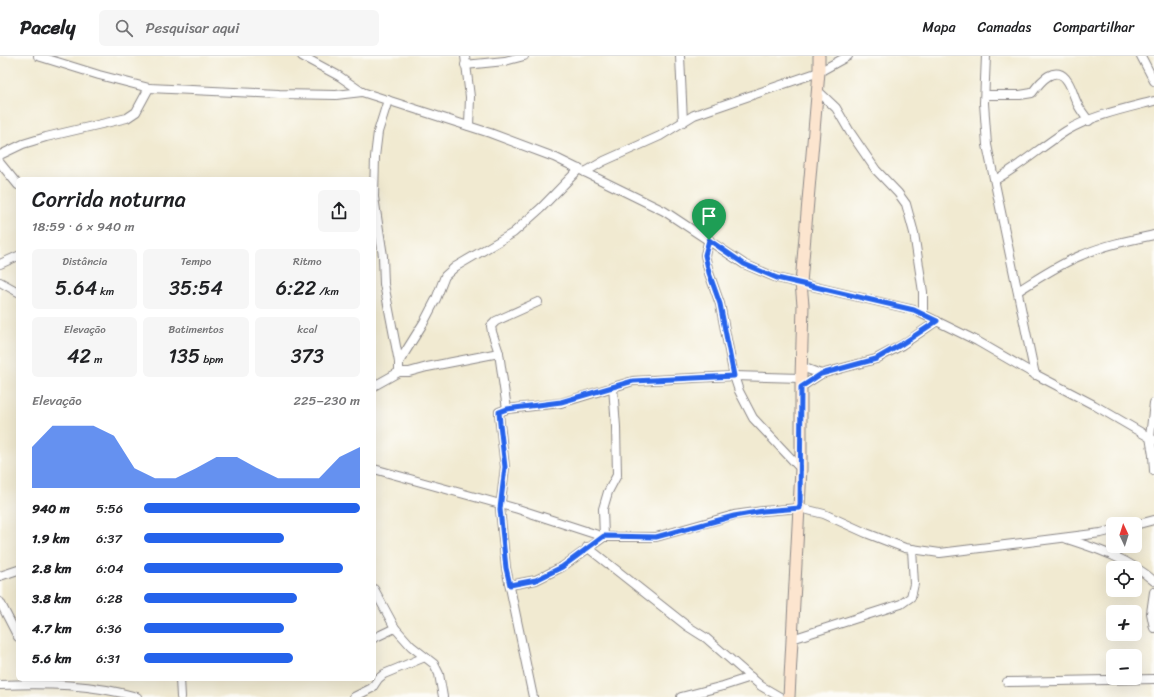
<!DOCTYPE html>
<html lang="pt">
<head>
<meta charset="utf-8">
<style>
  :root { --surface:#fff; --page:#f6f6f6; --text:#202124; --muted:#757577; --line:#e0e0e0; --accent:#2563eb }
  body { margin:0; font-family:Sriracha,sans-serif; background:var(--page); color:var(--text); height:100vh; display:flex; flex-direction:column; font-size:15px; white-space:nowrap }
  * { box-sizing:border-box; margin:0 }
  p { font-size:13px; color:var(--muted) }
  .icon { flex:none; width:22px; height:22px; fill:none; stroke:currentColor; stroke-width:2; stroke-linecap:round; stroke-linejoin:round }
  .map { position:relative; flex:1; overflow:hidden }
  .drawer { position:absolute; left:16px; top:121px; width:360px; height:504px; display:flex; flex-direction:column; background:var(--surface); border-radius:6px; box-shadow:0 4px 16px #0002 }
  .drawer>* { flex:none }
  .needle { width:26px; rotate:356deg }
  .fabs { position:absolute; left:1106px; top:461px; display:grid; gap:8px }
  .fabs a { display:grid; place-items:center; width:36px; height:36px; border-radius:6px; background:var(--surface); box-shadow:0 4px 16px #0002; font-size:20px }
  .pin { position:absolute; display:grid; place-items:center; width:34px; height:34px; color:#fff; margin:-41px -17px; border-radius:50% 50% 50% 0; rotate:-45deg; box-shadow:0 0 4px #0007 }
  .pin .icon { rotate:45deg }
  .round { display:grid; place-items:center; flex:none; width:42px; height:42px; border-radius:6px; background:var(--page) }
  .headline { display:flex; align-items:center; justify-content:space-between; height:68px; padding:0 16px }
  h1 { font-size:22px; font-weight:600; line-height:30px }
  .metrics { display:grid; grid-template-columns:repeat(3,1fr); gap:6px; height:68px; padding:4px 16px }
  .metrics div { display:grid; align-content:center; border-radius:6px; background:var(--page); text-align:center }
  .metrics b { font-size:20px; font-weight:600 }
  .metrics small { font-size:11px; font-weight:400 }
  .metrics p { font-size:11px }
  .chart { height:112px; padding:8px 16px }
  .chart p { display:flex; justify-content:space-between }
  .chart svg { width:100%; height:72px; margin-top:4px; fill:var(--accent); opacity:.7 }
  ul { padding:0 16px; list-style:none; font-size:13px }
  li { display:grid; grid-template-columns:64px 48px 1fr; align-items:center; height:30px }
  li i { height:10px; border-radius:5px; background:var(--accent) }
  header { display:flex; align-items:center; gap:24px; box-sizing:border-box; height:56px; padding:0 20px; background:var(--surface); border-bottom:1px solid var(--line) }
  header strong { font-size:19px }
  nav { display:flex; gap:22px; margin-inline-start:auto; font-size:14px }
  .search { width:280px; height:36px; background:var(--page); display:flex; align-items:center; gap:10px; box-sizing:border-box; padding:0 14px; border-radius:6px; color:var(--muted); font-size:15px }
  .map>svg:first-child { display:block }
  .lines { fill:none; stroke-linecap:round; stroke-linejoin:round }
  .street-casing { stroke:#8a8686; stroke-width:10 }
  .secondary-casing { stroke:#8a8686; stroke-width:13 }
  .street { stroke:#fff; stroke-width:8 }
  .secondary { stroke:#fce5cf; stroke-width:11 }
  .route-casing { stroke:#fff; stroke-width:8 }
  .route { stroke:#2563eb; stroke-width:5 }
</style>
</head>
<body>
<header>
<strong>Pacely</strong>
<div class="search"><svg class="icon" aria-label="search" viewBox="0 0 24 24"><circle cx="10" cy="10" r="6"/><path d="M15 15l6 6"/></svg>Pesquisar aqui</div>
<nav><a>Mapa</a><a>Camadas</a><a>Compartilhar</a></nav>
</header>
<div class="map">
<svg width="1154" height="641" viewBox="0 0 1154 641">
  <rect width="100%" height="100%" fill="#fdfcf7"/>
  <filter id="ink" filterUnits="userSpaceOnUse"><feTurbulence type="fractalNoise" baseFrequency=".025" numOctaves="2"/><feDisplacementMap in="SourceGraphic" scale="8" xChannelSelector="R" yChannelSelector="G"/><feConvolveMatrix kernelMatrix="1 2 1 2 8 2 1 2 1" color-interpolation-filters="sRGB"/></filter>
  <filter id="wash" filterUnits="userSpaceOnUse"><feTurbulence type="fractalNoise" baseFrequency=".012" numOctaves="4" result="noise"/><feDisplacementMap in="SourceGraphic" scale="16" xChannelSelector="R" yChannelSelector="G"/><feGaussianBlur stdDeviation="0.9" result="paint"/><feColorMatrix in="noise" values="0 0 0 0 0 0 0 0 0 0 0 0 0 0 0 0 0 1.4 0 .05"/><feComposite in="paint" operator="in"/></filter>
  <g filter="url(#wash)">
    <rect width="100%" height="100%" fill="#f1ead1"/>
  </g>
  <g filter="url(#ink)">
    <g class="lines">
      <defs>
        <g id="street">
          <polyline points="38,0 99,19 149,32 279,38 336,39 362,36"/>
          <polyline points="302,0 339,20 362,36 490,77 554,101 664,155 744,208 777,222 914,254 977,285 1029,315 1094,349 1154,384"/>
          <polyline points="465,0 470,41 469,70"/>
          <polyline points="680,0 683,66"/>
          <polyline points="986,0 984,47 987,89 1035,319"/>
          <polyline points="1141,0 1154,25"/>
          <polyline points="465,9 505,5 524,0"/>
          <polyline points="817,34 836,52 850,76 876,114 898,137 906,148 914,177 923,236 923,258"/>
          <path d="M 985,39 L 1020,39 L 1032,37 C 1040,26 1056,6 1068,26 C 1072,32 1074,42 1078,49 C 1081,55 1085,60 1089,65"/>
          <polyline points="388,44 378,76 375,101 374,141 383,200 384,228 399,306 399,316 409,316 427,311 499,297 507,353 561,347 633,325 734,320 801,322"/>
          <polyline points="0,99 23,88 46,81 127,62 136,56 149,32"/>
          <polyline points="0,107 18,129"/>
          <polyline points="585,116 604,105 660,80 694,59 819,16 848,0"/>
          <path d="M 995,124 C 1020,110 1041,91 1066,75 C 1090,60 1127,52 1154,45"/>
          <polyline points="709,183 705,199 709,217 720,248 734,320 739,335 753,362 801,413"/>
          <polyline points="0,208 18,200"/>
          <polyline points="0,226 18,236"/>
          <path d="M 1018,235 C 1039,222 1059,208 1082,199 C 1105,189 1130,184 1154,179"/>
          <polyline points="499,297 492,276 491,270 496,265 538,246"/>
          <polyline points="399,306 424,266 436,243 445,220 455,211 513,177 541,152 579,113"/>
          <polyline points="802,311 821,318"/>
          <polyline points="374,330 399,316"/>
          <polyline points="801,331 821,318 876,303 902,289 937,265"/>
          <polyline points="1154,347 1150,381 1153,399 1154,415"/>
          <polyline points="507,353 499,356 500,368 505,411 500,453 506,512 533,641"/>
          <polyline points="374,413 518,453 604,481 656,481 734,459 763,455 800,452 824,458 866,477 905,492 940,497 1101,477 1113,474"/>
          <polyline points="1135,469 1154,464"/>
          <path d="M 1067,483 C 1098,493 1129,503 1154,525"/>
          <polyline points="587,491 687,570 706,582 761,630 780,641"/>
          <polyline points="0,520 18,514"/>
          <polyline points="510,529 536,524 562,511 604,481 603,453 608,436 617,419 616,371 613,331"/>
          <polyline points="374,533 395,572 411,590 434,608 439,618 443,641"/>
          <polyline points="1154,536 1151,557 1154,572"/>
          <polyline points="0,546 18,581"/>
          <polyline points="374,582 395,572"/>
          <polyline points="792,583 901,548 911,541 914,528 912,493"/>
          <polyline points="180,623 181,641"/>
          <polyline points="1007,626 1154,623"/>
          <path d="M 0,629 C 46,627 93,628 137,641"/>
          <polyline points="354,641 372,632 378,623 384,618 425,601"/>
          <polyline points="681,641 723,630 751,621"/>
        </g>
        <polyline id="secondary" points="789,641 801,413 801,322 803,249 801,227 819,16 819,0"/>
      </defs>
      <!-- street casing -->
      <use href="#street" class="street-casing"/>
      <!-- secondary casing -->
      <use href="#secondary" class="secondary-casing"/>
      <!-- street -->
      <use href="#street" class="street"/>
      <!-- secondary -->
      <use href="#secondary" class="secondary"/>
    </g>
  </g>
  <g class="lines" filter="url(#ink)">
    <defs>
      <polygon id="route" points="709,184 744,208 777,222 914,254 937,265 902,288 876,303 821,318 801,331 800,452 763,455 734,460 656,481 604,480 562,511 536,524 510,529 506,512 500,453 505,411 500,368 499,356 507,353 561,346 633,325 734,320 720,248 709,217 705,199"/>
    </defs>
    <!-- route casing -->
    <use href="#route" class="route-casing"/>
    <!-- route -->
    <use href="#route" class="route"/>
  </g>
</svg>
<div class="fabs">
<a><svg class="needle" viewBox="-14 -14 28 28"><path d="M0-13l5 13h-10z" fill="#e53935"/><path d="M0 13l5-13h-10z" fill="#757577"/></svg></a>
<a><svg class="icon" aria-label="locate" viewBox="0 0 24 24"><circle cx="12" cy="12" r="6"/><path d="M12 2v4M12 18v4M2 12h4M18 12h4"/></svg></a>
<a>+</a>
<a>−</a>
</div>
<div class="pin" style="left:709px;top:184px;background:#1e9e55"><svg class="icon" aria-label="arrive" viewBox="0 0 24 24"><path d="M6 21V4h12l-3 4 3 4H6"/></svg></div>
<section class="drawer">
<div class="headline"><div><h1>Corrida noturna</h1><p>18:59 · 6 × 940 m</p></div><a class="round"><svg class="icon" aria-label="share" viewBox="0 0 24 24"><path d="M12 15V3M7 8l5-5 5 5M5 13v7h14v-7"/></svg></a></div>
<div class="metrics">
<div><p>Distância</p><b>5.64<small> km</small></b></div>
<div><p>Tempo</p><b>35:54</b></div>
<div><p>Ritmo</p><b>6:22<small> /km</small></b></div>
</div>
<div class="metrics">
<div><p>Elevação</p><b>42<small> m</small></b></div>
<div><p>Batimentos</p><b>135<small> bpm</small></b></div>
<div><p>kcal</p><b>373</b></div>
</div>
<div class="chart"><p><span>Elevação</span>225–230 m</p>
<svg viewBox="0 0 160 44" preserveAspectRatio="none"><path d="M0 44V19L10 6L20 6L30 6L40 12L50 32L60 38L70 38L80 32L90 25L100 25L110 32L120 38L130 38L140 38L150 25L160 19V44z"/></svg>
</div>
<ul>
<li><b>940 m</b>5:56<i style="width:100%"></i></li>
<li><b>1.9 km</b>6:37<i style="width:65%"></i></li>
<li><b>2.8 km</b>6:04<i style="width:92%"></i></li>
<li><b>3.8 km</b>6:28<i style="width:71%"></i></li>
<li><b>4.7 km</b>6:36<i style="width:65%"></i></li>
<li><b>5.6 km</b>6:31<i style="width:69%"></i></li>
</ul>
</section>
</div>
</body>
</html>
